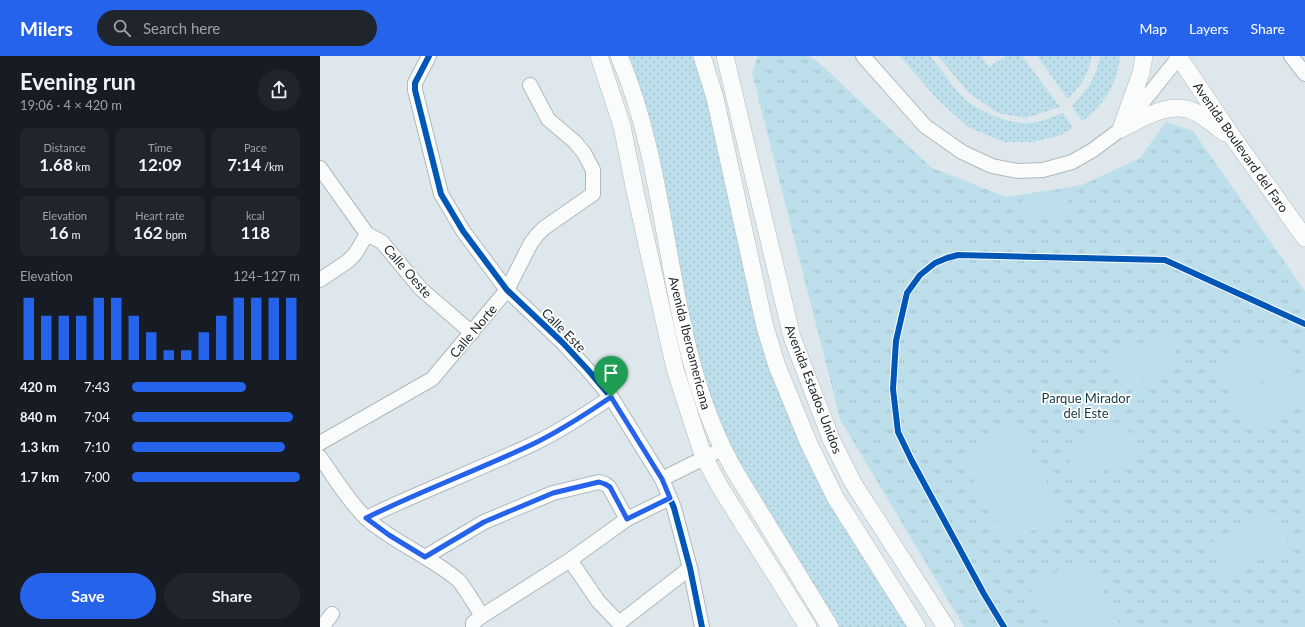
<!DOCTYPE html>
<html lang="en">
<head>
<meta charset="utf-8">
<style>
  :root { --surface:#171b24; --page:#20242c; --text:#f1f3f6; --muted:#9ea1a6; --accent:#2563eb }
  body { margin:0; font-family:Lato,sans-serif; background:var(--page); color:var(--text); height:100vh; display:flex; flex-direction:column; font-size:15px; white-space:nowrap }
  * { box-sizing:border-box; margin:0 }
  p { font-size:13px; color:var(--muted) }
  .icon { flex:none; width:22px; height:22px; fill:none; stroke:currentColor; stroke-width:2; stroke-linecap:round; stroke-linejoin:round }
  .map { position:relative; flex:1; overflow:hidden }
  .details { display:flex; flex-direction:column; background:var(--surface); width:320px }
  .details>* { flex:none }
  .pin { position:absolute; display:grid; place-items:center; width:34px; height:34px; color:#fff; margin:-41px -17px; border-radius:50% 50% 50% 0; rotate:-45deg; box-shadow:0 0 4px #0007 }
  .pin .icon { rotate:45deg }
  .round { display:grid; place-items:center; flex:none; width:42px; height:42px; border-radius:21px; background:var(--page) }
  .overview { display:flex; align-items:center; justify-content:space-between; height:68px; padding:0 20px }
  h1 { font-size:22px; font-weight:700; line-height:30px }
  .stats { display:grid; grid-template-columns:repeat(3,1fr); gap:6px; height:68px; padding:4px 20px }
  .stats div { display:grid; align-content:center; border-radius:8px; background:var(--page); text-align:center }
  .stats b { font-size:17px; font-weight:700 }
  .stats small { font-size:11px; font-weight:400 }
  .stats p { font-size:11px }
  .chart { height:112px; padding:8px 20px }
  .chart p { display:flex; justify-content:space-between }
  .chart svg { width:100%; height:72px; margin-top:4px; stroke:var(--accent); stroke-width:6 }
  .primary-button { display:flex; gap:8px; margin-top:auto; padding:8px 20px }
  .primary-button a { flex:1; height:46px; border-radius:24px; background:var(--accent); color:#fff; font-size:16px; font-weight:700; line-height:46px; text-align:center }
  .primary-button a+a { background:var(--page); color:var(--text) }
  ul { padding:0 20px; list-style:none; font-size:13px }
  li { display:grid; grid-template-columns:64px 48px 1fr; align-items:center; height:30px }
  li i { height:10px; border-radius:5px; background:var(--accent) }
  header { display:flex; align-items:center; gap:24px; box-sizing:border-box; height:56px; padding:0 20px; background:var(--accent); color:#fff }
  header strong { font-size:19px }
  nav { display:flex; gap:22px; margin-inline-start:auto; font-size:14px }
  .search { width:280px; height:36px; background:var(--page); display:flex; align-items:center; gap:10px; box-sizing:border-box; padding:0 14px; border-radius:22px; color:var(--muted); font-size:15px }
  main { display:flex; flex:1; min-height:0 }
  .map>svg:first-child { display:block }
  .grass { fill:url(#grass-dots) }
  .park { fill:url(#park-tufts) }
  .pitch { fill:#bcdfeb }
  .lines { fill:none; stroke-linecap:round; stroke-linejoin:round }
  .minor-casing { stroke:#b0b8bc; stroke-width:16 }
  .tertiary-casing { stroke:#b0b8bc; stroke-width:18 }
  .minor { stroke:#fafcfc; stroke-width:14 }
  .tertiary { stroke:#fafcfc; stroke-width:17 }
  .cycleway-casing { stroke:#fff; stroke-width:8 }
  .cycleway { stroke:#0057b8; stroke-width:6 }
  .route-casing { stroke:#fff; stroke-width:8 }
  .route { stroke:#2563eb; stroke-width:5 }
  .labels { text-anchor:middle; stroke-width:3.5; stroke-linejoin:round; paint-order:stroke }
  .street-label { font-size:13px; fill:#1c2325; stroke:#fff }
  .park-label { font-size:13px; fill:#113945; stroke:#fff }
</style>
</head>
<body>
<header>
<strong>Milers</strong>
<div class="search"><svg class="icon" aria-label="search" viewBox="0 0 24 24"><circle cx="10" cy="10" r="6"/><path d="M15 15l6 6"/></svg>Search here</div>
<nav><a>Map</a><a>Layers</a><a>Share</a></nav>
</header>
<main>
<section class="details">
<div class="overview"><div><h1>Evening run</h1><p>19:06 · 4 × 420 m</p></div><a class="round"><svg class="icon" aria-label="share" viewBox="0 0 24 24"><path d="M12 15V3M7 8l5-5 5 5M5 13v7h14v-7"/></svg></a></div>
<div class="stats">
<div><p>Distance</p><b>1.68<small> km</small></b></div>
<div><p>Time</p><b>12:09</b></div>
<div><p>Pace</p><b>7:14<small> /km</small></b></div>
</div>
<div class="stats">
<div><p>Elevation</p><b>16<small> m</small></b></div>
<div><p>Heart rate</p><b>162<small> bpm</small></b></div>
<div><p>kcal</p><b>118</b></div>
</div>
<div class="chart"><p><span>Elevation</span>124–127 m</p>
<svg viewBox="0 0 160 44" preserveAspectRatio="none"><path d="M5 44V6M15 44V17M25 44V17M35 44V17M45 44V6M55 44V6M65 44V17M75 44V27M85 44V38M95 44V38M105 44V27M115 44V17M125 44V6M135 44V6M145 44V6M155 44V6"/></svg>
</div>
<ul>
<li><b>420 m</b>7:43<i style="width:68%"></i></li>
<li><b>840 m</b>7:04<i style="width:96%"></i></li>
<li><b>1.3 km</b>7:10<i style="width:91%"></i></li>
<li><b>1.7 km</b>7:00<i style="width:100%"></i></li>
</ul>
<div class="primary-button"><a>Save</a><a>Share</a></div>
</section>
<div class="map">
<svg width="985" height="571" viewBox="0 0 985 571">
  <defs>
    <pattern id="grass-dots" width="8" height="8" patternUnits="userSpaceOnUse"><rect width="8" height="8" fill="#bcdfeb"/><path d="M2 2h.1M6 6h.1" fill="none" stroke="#a1bfc9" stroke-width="1.8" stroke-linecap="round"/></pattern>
    <pattern id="park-tufts" width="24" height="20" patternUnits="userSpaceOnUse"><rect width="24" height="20" fill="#bcdfeb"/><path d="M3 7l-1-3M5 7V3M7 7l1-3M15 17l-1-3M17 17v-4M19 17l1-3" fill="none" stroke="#a1bfc9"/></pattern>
  </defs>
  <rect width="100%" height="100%" fill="#dee8ec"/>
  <!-- grass -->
  <g class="grass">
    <polygon points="308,0 376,0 425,207 439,273 591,571 517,571 423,418 393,354 368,264 337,100 312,6"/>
    <path d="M 580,0 L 610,0 C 622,14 632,31 645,43 C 659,56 689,68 708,67 C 720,67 732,61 743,57 L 753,72 L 738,80 L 713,86 L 684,86 L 648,71 L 617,43 Z"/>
    <polygon points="618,0 661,0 669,11 686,0 702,0 740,51 706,62 678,57 649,37"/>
    <path d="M 717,0 L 772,0 C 768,20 761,29 748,43 Z"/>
    <path d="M 780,0 L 800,0 C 797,29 785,46 764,64 L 761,64 L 752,50 C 766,35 777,21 780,0 Z"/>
  </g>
  <!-- park -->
  <polygon class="park" points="438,0 489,0 498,6 612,112 686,141 762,129 820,102 846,66 873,75 985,235 985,571 644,571 520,363 432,17"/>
  <!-- pitch -->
  <g class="pitch">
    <polygon points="746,135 749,159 704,164 702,140"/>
    <polygon points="845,275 861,306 804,336 788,305"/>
    <polygon points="953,282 958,284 970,308 969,312 913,340 896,310"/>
    <polygon points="969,313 974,315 985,336 985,344 933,372 925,368 914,346 915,341"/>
    <polygon points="803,364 819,396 760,427 744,394"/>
    <polygon points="698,369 743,459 686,488 641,399"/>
    <polygon points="953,456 969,489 905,521 888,488"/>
    <polygon points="762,503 767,505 801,571 731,571 711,533 713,527"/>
  </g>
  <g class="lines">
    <defs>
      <g id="minor">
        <polyline points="109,0 95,27 95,34 121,138 143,175 187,234 243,287 268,314 291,341 342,423 354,452 370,512 382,571"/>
        <polyline points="543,0 605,70 642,96 672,110 697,115 723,114 752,106 773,94 801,73 859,1"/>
        <polyline points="971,0 985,18"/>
        <polyline points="0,112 47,178 62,186 101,233 152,277"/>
        <polyline points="0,224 28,205 35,198 47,178"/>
        <polyline points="0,387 112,323 187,234 211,187 217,179 224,172 273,138 273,114 264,97 255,86 228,63 210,29"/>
        <path d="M 0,401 C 14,421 29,446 46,462 C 74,487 110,500 138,524 C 145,531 156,551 162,560 L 153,567 L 153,571"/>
        <polyline points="342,423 402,393"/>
        <path d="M 46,462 C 101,435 158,414 213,388 C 240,375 266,358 291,341"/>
        <polyline points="105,501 164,466 233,437 279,426 285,428 289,431 307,463"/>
        <polyline points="250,504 278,545 299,567 370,512"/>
        <polyline points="162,560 250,504 307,463 350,442"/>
        <polyline points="2,571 12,558"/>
      </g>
      <g id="tertiary">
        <polyline points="279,0 302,70 315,135 355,313 378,384 384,401 400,431 488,571"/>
        <path d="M 299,0 C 356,133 342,289 416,417 L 510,571"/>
        <polyline points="382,0 395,42 445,271 457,310 489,388 515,441 597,571"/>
        <polyline points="405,0 472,281 511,383 533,427 626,571"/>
        <polyline points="858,0 914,83 985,182"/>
        <path d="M 801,73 C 823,62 852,43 877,57 C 887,63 896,70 905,77"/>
        <polyline points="801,73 821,17 824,0"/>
      </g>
    </defs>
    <!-- minor casing -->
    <use href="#minor" class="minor-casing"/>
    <!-- tertiary casing -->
    <use href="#tertiary" class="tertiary-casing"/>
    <!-- minor -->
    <use href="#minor" class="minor"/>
    <!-- tertiary -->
    <use href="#tertiary" class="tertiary"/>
    <defs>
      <g id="cycleway">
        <polyline points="109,0 95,27 95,34 121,138 143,175 187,234 243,287 268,314 291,341 342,423 354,452 370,512 382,571"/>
        <polyline points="684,571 664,538 592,405 578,376 573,333 576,285 587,237 600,219 615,207 627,202 638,199 845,204 985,268"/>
      </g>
    </defs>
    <!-- cycleway casing -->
    <use href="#cycleway" class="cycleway-casing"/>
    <!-- cycleway -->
    <use href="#cycleway" class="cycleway"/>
  </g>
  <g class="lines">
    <defs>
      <path id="route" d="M 291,341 L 342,423 L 350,442 L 307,463 L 290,431 L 285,428 L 279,426 L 233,437 L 164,466 L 105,501 L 69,479 L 46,462 C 101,435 158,414 213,388 C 240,375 266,358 291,341 Z"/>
    </defs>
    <!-- route casing -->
    <use href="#route" class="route-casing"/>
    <!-- route -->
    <use href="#route" class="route"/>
  </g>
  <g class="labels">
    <!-- street labels -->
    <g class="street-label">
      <text transform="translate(921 91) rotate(55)" y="5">Avenida Boulevard del Faro</text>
      <text transform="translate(88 215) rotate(49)" y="5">Calle Oeste</text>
      <text transform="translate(244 274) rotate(45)" y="5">Calle Este</text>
      <text transform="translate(153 275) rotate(-50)" y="5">Calle Norte</text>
      <text transform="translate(370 287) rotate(76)" y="5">Avenida Iberoamericana</text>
      <text transform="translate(494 333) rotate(69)" y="5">Avenida Estados Unidos</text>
    </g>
    <!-- park labels -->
    <g class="park-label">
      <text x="766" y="347">Parque Mirador<tspan x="766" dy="15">del Este</tspan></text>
    </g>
  </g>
</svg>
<div class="pin" style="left:291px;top:341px;background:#1e9e55"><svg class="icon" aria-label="arrive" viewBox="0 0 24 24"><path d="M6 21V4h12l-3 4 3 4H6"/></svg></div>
</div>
</main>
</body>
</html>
